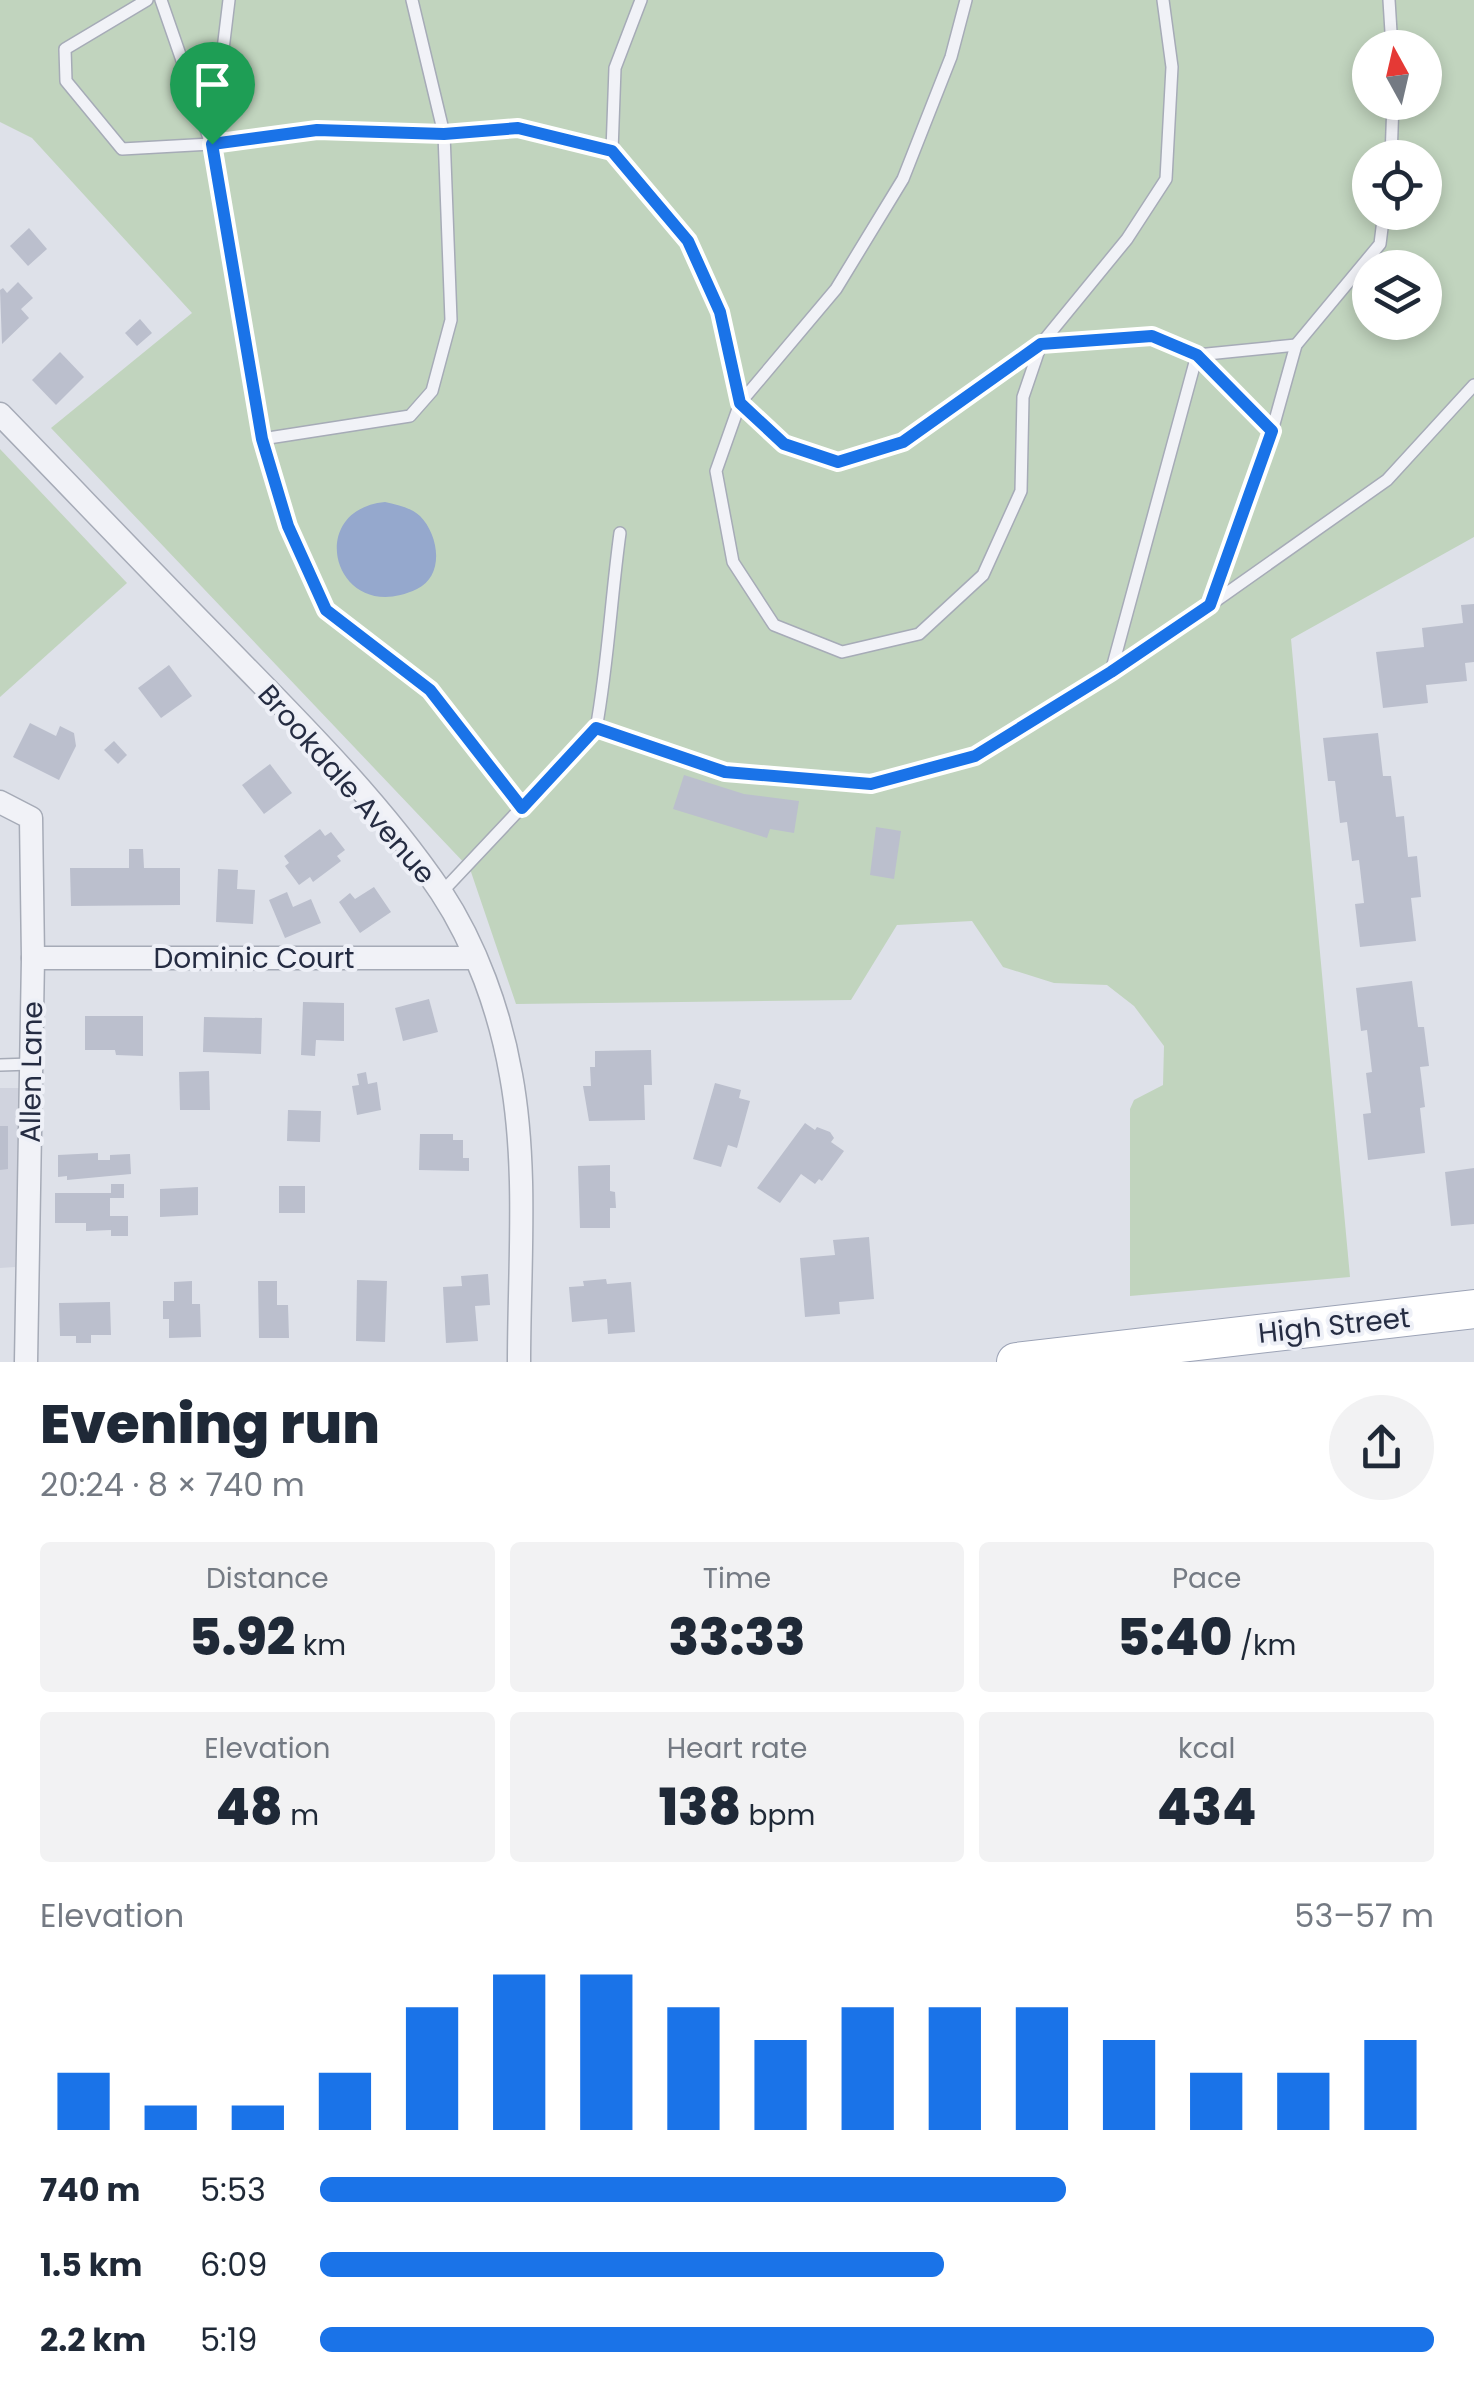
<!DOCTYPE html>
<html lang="en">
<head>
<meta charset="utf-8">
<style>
  :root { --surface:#fff; --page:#f2f2f3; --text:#1f2937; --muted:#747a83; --accent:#1a73e8 }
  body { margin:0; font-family:Poppins,sans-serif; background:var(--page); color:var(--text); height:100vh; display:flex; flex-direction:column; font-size:38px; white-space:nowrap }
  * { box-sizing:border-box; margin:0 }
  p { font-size:32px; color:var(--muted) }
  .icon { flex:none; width:55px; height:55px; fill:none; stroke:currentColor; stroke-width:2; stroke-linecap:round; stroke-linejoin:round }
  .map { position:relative; height:1362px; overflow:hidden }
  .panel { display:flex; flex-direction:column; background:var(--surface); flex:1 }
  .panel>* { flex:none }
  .needle { width:65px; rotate:352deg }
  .fabs { position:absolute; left:1352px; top:30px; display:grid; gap:20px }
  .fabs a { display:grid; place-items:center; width:90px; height:90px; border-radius:50%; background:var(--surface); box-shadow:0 5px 15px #0003; font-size:50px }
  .pin { position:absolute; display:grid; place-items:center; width:85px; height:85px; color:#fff; margin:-102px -42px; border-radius:50% 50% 50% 0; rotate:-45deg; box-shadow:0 0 10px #0007 }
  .pin .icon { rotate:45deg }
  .round { display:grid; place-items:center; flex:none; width:105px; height:105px; border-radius:52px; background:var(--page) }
  .summary { display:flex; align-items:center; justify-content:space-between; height:170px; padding:0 40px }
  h1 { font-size:55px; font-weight:800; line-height:75px }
  .stats { display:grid; grid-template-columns:repeat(3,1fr); gap:15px; height:170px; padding:10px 40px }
  .stats div { display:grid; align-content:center; border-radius:10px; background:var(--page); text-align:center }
  .stats b { font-size:50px; font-weight:800 }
  .stats small { font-size:28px; font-weight:400 }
  .stats p { font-size:28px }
  .chart { height:280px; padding:20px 40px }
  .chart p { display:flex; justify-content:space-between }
  .chart svg { width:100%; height:180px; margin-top:10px; stroke:var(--accent); stroke-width:6 }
  ul { padding:0 40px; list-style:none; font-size:32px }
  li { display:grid; grid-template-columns:160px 120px 1fr; align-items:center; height:75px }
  li i { height:25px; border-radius:12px; background:var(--accent) }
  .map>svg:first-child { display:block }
  .built { fill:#d0d3de }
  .green { fill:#c1d4be; fill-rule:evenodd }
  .water { fill:#95a8cd }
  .building { fill:#bbbfcd }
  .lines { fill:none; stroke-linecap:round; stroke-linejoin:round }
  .service-casing { stroke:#a6abb7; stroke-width:14 }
  .minor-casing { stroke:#a6abb7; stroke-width:25 }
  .primary-casing { stroke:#9ca3b6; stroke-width:40 }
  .service { stroke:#f1f2f7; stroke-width:11 }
  .minor { stroke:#f1f2f7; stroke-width:22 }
  .primary { stroke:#fff; stroke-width:38 }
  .route-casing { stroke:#fff; stroke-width:20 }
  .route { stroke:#1a73e8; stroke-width:12 }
  .labels { text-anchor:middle; stroke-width:8; stroke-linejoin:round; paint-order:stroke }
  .street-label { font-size:28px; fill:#252c42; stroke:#eef0f7 }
</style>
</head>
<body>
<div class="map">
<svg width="1474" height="1362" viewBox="0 0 1474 1362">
  <rect width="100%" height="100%" fill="#dee1e9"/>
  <!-- built -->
  <polygon class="built" points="0,1088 19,1088 15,1267 0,1268"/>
  <!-- green -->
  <g class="green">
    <path d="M 0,0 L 1474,0 L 1474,537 L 1291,639 L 1350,1277 L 1130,1296 L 1130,1109 L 1134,1100 L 1163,1085 L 1164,1046 L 1134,1006 L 1107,985 L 1054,983 L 1003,967 L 972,921 L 897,925 L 851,1000 L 516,1004 L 470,869 L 51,428 L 192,313 L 32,138 L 0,122 ZM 1370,48 L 1425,48 L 1425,102 L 1370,102 ZM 1370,158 L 1425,158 L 1425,212 L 1370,212 ZM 1370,268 L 1425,268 L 1425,322 L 1370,322 Z"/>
    <polygon points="0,449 127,583 0,697"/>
  </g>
  <!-- water -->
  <path class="water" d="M 385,502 C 397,505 410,507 420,516 C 439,535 445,576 417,589 C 335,628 302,510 385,502 Z"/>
  <!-- building -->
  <g class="building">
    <polygon points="29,228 47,249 28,266 10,246"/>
    <polygon points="18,282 33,298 21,309 29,318 2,344 0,290 3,288 7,293"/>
    <polygon points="140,319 152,333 137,346 125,333"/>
    <polygon points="60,352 84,377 56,405 32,380"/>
    <polygon points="1474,604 1474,662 1465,663 1467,681 1426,685 1428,703 1383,708 1376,652 1424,647 1422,628 1463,623 1461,605"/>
    <polygon points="169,665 192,696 161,718 138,688"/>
    <polygon points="30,723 56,736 60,726 74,733 76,746 59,780 13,757"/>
    <polygon points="1378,733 1383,776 1391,776 1396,817 1404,816 1408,857 1417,856 1421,897 1411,898 1416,941 1360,947 1355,904 1364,903 1359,860 1352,861 1347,822 1340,823 1335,781 1328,781 1323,738"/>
    <polygon points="114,741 127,755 118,764 104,750"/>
    <polygon points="270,764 292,793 264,814 242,785"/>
    <polygon points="684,775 744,794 799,801 794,833 770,829 767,838 673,809"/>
    <polygon points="876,827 901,831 894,879 870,875"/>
    <polygon points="320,829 325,836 331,832 345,850 337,856 341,861 313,882 310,877 299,885 285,866 289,863 284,856"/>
    <polygon points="129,849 143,849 144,868 180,868 180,905 71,906 70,868 129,868"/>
    <polygon points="218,869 238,870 237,889 255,890 253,924 216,922"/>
    <polygon points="374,887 391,912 360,933 339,902 350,893 355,899"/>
    <polygon points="287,892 293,907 311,899 321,923 285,938 269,900"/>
    <polygon points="1412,981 1418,1027 1424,1027 1429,1066 1420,1067 1425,1107 1420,1108 1425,1153 1368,1160 1363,1114 1371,1113 1366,1073 1372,1072 1367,1030 1361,1031 1356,988"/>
    <polygon points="429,999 438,1032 403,1041 395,1008"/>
    <polygon points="303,1002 344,1003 344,1041 316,1040 315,1056 301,1055"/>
    <polygon points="85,1016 143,1016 143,1056 116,1055 115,1050 85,1050"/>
    <polygon points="204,1017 262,1018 261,1054 203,1052"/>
    <polygon points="651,1050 652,1085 644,1085 645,1120 589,1121 583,1086 591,1086 590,1067 595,1067 595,1051"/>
    <polygon points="209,1071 210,1110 180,1110 179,1072"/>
    <polygon points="366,1072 368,1084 377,1082 381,1110 357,1115 352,1086 359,1085 357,1074"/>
    <polygon points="715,1083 741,1090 739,1098 750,1101 737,1148 728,1145 721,1167 693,1159"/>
    <polygon points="288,1110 321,1111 320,1142 287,1141"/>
    <polygon points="805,1123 815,1130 817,1127 830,1132 834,1138 831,1142 844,1151 822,1181 819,1179 815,1184 801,1174 780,1203 757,1188"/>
    <polygon points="0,1126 8,1126 8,1169 0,1170"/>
    <polygon points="420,1134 453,1134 453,1140 463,1140 463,1158 469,1158 469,1171 419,1170"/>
    <polygon points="98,1153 98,1160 110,1160 110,1155 130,1154 131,1174 67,1180 67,1176 58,1177 58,1155"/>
    <polygon points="610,1165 610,1191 615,1192 616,1208 610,1208 610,1228 580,1228 578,1166"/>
    <polygon points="1474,1168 1474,1224 1451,1226 1445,1172"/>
    <polygon points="111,1184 124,1184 124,1198 110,1198 110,1216 128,1216 128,1236 111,1236 111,1230 86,1231 86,1223 55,1223 55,1193 111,1193"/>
    <rect x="279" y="1186" width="26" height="27"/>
    <polygon points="198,1187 198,1215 160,1217 160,1189"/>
    <polygon points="869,1237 874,1299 839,1302 840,1314 805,1317 800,1258 835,1255 833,1240"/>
    <polygon points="488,1274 490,1305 475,1306 478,1341 446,1343 443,1287 462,1286 461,1276"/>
    <polygon points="606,1279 607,1284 631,1282 635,1332 608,1334 607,1319 572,1322 569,1287 584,1286 583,1281"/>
    <polygon points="357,1280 387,1281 385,1342 356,1341"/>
    <polygon points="192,1281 192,1304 200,1304 201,1337 169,1338 169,1319 163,1319 163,1301 174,1301 174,1282"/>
    <polygon points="258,1281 277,1281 277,1305 288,1305 289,1338 259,1338"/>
    <polygon points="110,1302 111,1335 91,1335 91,1343 76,1343 76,1336 60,1336 59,1303"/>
  </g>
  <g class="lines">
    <defs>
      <g id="service">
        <polyline points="147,0 65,49 66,81 122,149 211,144 317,130 444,134 518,128 612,151 689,241 720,312 740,403 785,443 838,462 903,442 1041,344 1127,239 1166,179 1172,67 1163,0"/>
        <polyline points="161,0 211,144 262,439 410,416 432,391 451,320 444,134 412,0"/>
        <polyline points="966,0 951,57 903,179 836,289 740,403 716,471 733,562 774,625 842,652 919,634 983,575 1021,491 1023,397 1041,344 1151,336 1197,355 1111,672"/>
        <polyline points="1389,0 1392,48"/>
        <polyline points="212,140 229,0"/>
        <polyline points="612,151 615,68 641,0"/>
        <polyline points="1391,158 1393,102"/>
        <polyline points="1272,431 1197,355 1296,345"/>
        <polyline points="262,439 289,525 325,610 430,690 521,808 596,729 725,772 871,784 975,756 1111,672 1210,605 1272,431 1296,345 1380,244 1384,212"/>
        <polyline points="1210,605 1387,480 1474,385"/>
        <path d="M 596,729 C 608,664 611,598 620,533"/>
        <polyline points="441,893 521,808"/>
        <polyline points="0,1065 31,1064"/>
      </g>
      <g id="minor">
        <path d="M 0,414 C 72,488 143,563 216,637 C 294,717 378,799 441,892 C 476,945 500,1012 511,1075 C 528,1168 519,1268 519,1362"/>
        <polyline points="0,802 31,818 33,958 26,1362"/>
        <polyline points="33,958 475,958"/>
      </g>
      <polyline id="primary" points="1016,1362 1474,1309"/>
    </defs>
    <!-- service casing -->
    <use href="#service" class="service-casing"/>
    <!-- minor casing -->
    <use href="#minor" class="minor-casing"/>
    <!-- primary casing -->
    <use href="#primary" class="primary-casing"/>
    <!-- service -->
    <use href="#service" class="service"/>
    <!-- minor -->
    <use href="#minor" class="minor"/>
    <!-- primary -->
    <use href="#primary" class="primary"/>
  </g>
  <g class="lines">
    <defs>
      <polygon id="route" points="518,128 612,151 688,241 720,312 740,403 784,444 838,462 903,442 1041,344 1152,336 1197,355 1272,431 1210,605 1111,672 975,756 871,784 725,772 596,728 522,808 430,690 326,610 288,526 262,439 212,144 317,130 444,134"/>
    </defs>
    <!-- route casing -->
    <use href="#route" class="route-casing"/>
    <!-- route -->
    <use href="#route" class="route"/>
  </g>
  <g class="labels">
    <!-- street labels -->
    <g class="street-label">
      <text transform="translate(347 784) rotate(49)" y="10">Brookdale Avenue</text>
      <text x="254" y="968">Dominic Court</text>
      <text transform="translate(31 1072) rotate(-89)" y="10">Allen Lane</text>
      <text transform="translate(1334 1325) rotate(-6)" y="10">High Street</text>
    </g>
  </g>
</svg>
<div class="fabs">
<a><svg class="needle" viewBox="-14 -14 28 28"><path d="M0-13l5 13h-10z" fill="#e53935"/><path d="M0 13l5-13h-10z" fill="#747a83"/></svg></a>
<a><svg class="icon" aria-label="locate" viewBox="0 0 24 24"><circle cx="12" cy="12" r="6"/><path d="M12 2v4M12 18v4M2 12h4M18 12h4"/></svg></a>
<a><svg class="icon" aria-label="layers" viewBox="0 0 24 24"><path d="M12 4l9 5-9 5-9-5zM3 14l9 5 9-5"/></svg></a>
</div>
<div class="pin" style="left:212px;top:144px;background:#1e9e55"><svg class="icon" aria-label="arrive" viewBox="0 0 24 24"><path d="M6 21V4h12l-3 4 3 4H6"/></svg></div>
</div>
<section class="panel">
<div class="summary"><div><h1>Evening run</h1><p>20:24 · 8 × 740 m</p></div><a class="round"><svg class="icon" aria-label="share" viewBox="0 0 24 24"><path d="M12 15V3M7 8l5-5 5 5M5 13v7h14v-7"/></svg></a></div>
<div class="stats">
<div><p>Distance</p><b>5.92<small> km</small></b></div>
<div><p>Time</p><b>33:33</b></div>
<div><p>Pace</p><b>5:40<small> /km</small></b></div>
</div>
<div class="stats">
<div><p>Elevation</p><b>48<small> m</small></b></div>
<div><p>Heart rate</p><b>138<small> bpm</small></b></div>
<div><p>kcal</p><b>434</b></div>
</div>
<div class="chart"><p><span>Elevation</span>53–57 m</p>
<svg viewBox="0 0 160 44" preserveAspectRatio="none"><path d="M5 44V30M15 44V38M25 44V38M35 44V30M45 44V14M55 44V6M65 44V6M75 44V14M85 44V22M95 44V14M105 44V14M115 44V14M125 44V22M135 44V30M145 44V30M155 44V22"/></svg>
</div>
<ul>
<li><b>740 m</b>5:53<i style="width:67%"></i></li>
<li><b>1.5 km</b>6:09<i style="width:56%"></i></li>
<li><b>2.2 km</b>5:19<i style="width:100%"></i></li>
</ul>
</section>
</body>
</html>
